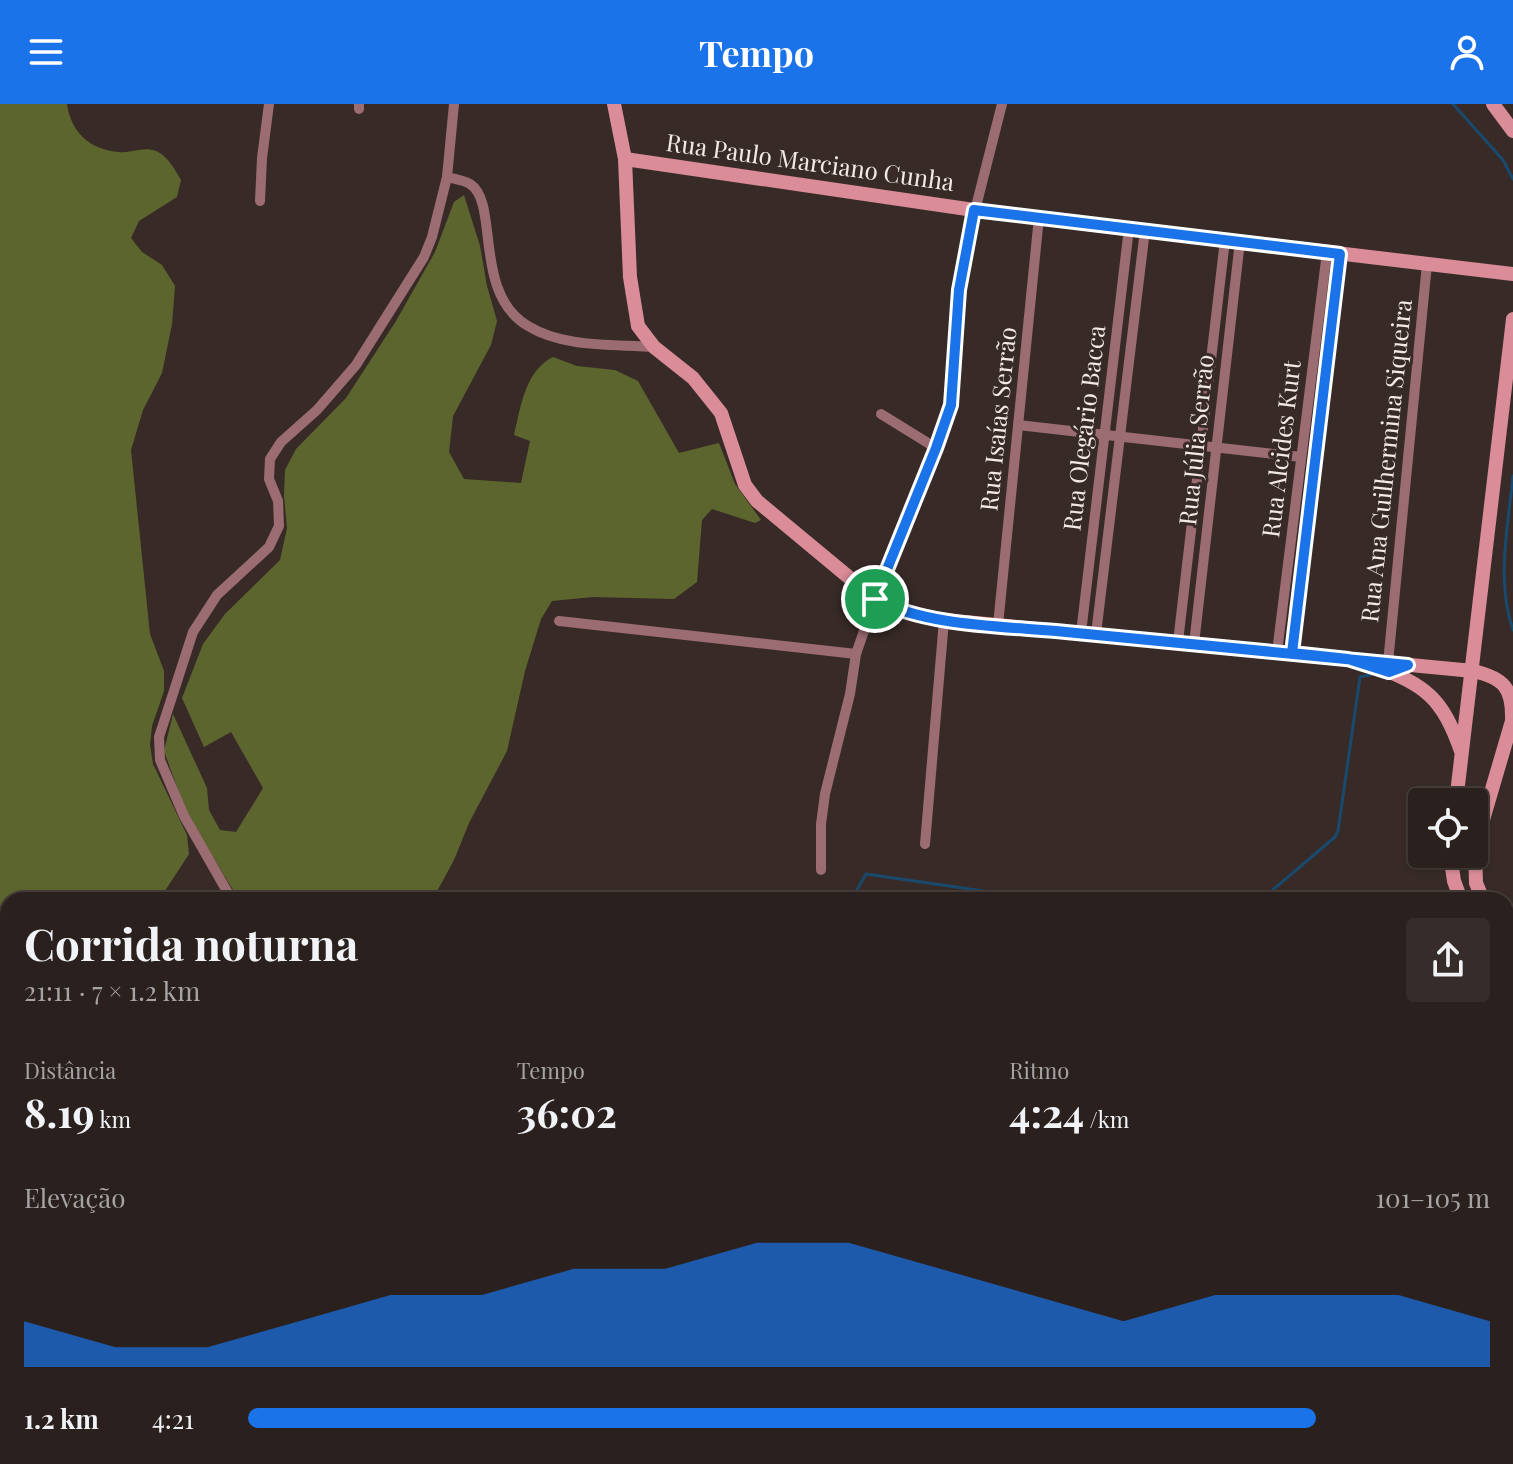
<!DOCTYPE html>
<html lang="pt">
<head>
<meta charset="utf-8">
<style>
  :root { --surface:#2a201d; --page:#362d2a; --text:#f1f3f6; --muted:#a5a3a4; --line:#463e3b; --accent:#1a73e8 }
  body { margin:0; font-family:"Playfair Display",serif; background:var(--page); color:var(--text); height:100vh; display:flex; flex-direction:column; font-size:30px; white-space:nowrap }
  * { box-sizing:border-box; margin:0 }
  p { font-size:26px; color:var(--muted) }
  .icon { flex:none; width:44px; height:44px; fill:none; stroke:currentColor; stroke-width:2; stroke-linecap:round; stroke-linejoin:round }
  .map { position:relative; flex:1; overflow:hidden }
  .details { position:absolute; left:0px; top:788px; width:1514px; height:572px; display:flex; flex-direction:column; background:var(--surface); border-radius:24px 24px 0 0; box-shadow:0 2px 6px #0004,0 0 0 2px var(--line) }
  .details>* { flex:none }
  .controls { position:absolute; left:1408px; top:684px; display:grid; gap:16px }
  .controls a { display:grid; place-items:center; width:80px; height:80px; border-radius:8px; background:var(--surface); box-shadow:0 2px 6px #0004,0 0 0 2px var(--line); font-size:40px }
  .pin { position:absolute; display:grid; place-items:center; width:68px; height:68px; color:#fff; margin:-34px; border:4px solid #fff; border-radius:50%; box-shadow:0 2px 8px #0007 }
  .round { display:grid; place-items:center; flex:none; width:84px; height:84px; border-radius:8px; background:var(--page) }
  .head { display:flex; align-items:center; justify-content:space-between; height:136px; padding:0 24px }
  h1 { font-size:44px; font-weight:700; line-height:60px }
  .figures { display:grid; grid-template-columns:repeat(3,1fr); gap:12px; height:136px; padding:8px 24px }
  .figures div { display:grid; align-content:center }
  .figures b { font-size:40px; font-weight:700 }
  .figures small { font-size:22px; font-weight:400 }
  .figures p { font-size:22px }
  .chart { height:224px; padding:16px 24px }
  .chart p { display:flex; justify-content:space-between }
  .chart svg { width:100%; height:144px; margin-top:8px; fill:var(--accent); opacity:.7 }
  ul { padding:0 24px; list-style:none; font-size:26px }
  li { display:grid; grid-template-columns:128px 96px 1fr; align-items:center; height:60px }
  li i { height:20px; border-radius:10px; background:var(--accent) }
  header { display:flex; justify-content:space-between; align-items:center; height:104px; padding:0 24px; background:var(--accent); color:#fff; font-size:36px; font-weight:700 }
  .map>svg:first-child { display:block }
  .forest { fill:#5d652e }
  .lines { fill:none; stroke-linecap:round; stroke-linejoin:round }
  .stream { stroke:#19496d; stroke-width:3 }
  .street { stroke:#9c6c73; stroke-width:10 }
  .secondary { stroke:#da8d99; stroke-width:14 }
  .route-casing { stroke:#fff; stroke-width:16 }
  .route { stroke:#1a73e8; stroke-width:10 }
  .labels { text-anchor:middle; stroke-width:6; stroke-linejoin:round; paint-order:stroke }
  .street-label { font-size:24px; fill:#f3eae7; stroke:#382b27 }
</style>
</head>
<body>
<header><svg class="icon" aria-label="menu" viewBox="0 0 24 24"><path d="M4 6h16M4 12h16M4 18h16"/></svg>Tempo<svg class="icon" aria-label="person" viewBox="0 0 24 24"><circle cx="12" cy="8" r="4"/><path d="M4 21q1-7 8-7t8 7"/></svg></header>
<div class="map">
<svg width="1513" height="1360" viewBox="0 0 1513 1360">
  <rect width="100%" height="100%" fill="#382b27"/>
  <!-- forest -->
  <g class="forest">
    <path d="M 0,0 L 67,0 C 71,28 89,45 118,48 C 131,50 142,42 156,47 C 168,52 175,66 181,76 L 177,93 L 139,117 L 131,134 L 142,148 L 162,161 L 175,182 L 172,220 L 162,269 L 143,306 L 131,346 L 150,530 L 164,567 L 164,587 L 152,622 L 150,641 L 153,660 L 187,731 L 189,750 L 159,796 L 8,796 L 8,1211 L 0,1213 Z"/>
    <path d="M 464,91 L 480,142 L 487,182 L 497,217 L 491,241 L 453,312 L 449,348 L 464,375 L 521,379 L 530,337 L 514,331 C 521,302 525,267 553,253 L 577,262 L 615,266 L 638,277 L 679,349 L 719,339 L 735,380 L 761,416 L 755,419 L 712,405 L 702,416 L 697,478 L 674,495 L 593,493 L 552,497 L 541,515 L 525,567 L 507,647 L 469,719 L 454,756 L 435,791 C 422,793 409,796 396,796 C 379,796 354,784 340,796 L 239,796 L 186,708 L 164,647 L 173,610 L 207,684 L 209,706 L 220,726 L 236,728 L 263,684 L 231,628 L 204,643 L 182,594 L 203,540 L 225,510 L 280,456 L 287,424 L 284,392 L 285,366 L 296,345 L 346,294 L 396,217 L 435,148 L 454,98 Z"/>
    <polygon points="1513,997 1513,1360 529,1360 525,1352 1506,1352 1506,1018"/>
    <polygon points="0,1335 8,1335 8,1352 171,1352 176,1360 0,1360"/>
    <polygon points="378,1352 423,1352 427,1360 375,1360"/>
  </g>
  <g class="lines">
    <!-- stream -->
    <g class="stream">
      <polyline points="1453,0 1503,56 1513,75"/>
      <path d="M 1513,372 C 1508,422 1496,478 1513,526"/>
      <polyline points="851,796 866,770 1046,796"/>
      <polyline points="1261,796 1335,733 1338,727 1360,573 1370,571"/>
      <polyline points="0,1046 8,1038"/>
      <polyline points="366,1352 368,1360"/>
    </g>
    <!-- street -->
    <g class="street">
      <polyline points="359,5 359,0"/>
      <path d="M 447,73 C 454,75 464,76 470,80 C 500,99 472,189 528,222 C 564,244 613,240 654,243"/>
      <polyline points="260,97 262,54 269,0"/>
      <polyline points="881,310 936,344"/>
      <polyline points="1018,321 1301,353"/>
      <polyline points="559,517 856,550"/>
      <polyline points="998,521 1039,113"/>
      <polyline points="1081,529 1129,124"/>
      <polyline points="1096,530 1145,126"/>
      <polyline points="1178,538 1225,136"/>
      <polyline points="1194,540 1240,137"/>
      <polyline points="1277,548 1327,148"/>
      <polyline points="1292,549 1340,150"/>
      <polyline points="1388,559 1427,160"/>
      <polyline points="925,740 944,516"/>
      <polyline points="821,766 821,720 825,690 850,590 856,550 875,495 936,344 951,301 959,186 965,146 1002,0"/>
      <polyline points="232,796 184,712 160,656 159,633 193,528 217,491 269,443 279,422 278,397 269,375 270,355 281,338 317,306 356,261 424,153 432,133 447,73 454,0"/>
      <polyline points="278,1352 281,1360"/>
    </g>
    <!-- secondary -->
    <g class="secondary">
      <path d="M 614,0 L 625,55 L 630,173 L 638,222 L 654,243 L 693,274 L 721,309 L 745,381 L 757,397 L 875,495 L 897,506 L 944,516 L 1473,567 C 1504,574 1513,584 1512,617 L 1475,743 L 1476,779 L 1483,796"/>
      <polyline points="1493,0 1513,27"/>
      <polyline points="625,55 974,106 1513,170"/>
      <path d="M 1375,562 C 1427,582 1442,594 1461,647"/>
      <polyline points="1456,698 1513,215"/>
      <polyline points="1450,750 1454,777 1461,796"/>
      <polyline points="1506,822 1513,827"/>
      <polyline points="1506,836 1513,839"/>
    </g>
  </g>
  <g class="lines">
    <defs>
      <path id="route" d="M 875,495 C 927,523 1007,522 1066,528 C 1180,539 1294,550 1408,561 L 1389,568 L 1348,555 L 1292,549 L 1340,150 L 974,106 L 959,186 L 951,301 L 936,344 L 875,495"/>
    </defs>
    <!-- route casing -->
    <use href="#route" class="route-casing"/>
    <!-- route -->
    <use href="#route" class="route"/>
  </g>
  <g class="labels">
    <!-- street labels -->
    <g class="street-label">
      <text transform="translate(810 59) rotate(8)" y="8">Rua Paulo Marciano Cunha</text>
      <text transform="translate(999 315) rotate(-84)" y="8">Rua Isaías Serrão</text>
      <text transform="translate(1085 324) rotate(-83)" y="8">Rua Olegário Bacca</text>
      <text transform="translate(1197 336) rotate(-84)" y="8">Rua Júlia Serrão</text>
      <text transform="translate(1282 345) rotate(-83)" y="8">Rua Alcides Kurt</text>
      <text transform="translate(1387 357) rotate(-84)" y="8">Rua Ana Guilhermina Siqueira</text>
    </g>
  </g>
</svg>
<div class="controls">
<a><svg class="icon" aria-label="locate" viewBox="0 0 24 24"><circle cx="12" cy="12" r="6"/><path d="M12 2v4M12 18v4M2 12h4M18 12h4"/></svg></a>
</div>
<div class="pin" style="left:875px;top:495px;background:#1e9e55"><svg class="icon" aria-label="arrive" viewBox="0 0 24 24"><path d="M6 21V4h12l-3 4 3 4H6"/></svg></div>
<section class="details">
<div class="head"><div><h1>Corrida noturna</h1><p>21:11 · 7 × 1.2 km</p></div><a class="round"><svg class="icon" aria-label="share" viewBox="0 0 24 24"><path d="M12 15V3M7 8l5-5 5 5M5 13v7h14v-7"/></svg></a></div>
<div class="figures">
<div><p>Distância</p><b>8.19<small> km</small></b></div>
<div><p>Tempo</p><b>36:02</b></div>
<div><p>Ritmo</p><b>4:24<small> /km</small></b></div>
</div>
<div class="chart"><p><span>Elevação</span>101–105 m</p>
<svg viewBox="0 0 160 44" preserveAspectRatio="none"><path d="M0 44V30L10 38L20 38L30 30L40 22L50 22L60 14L70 14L80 6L90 6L100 14L110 22L120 30L130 22L140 22L150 22L160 30V44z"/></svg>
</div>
<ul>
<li><b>1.2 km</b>4:21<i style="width:86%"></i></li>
</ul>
</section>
</div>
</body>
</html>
